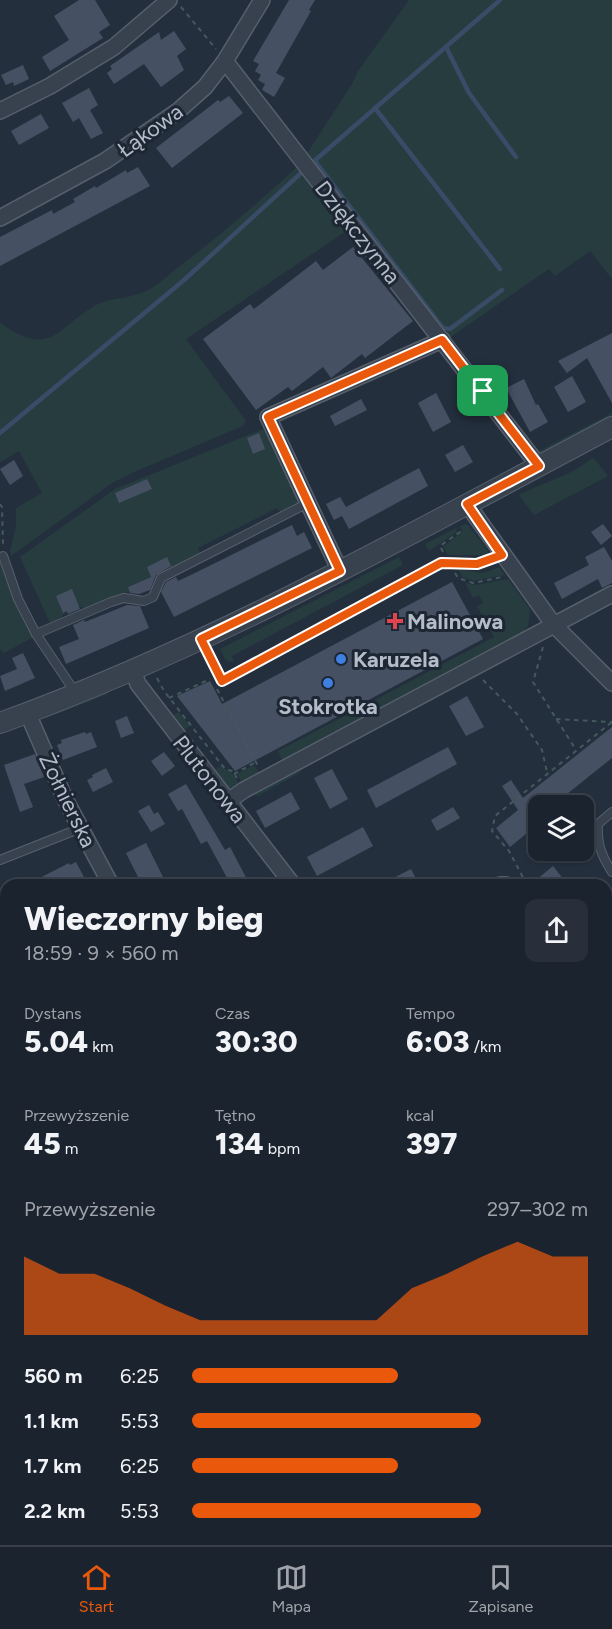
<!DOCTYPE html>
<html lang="pl">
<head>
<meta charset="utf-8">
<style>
  :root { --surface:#1b232e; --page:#282f3a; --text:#f1f3f6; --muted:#a0a4aa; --line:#39404a; --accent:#ea580c }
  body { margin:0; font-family:Figtree,sans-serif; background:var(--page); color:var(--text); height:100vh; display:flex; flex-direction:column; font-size:22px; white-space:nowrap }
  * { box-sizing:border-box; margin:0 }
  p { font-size:20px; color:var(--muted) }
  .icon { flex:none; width:33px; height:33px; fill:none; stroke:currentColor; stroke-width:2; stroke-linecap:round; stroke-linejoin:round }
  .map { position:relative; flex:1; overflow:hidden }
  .drawer { position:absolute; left:0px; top:879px; width:612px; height:666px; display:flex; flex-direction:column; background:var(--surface); border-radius:18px 18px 0 0; box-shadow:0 2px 4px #0004,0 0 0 2px var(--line) }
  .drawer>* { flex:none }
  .buttons { position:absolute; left:528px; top:795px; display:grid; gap:12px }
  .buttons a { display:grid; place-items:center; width:66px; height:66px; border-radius:12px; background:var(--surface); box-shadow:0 2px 4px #0004,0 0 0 2px var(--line); font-size:30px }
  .pin { position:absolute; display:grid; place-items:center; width:51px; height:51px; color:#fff; margin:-26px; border-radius:12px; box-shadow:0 3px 9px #0006 }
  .round { display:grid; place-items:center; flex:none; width:63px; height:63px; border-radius:12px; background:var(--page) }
  .head { display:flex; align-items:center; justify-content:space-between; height:102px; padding:0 24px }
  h1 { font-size:33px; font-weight:800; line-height:45px }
  .metrics { display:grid; grid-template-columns:repeat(3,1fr); gap:9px; height:102px; padding:6px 24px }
  .metrics div { display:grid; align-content:center }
  .metrics b { font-size:30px; font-weight:800 }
  .metrics small { font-size:16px; font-weight:400 }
  .metrics p { font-size:16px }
  .chart { height:168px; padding:12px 24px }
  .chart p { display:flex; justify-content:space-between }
  .chart svg { width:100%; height:108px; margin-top:6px; fill:var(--accent); opacity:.7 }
  ul { padding:0 24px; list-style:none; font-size:20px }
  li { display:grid; grid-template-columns:96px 72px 1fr; align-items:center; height:45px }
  li i { height:15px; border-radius:8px; background:var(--accent) }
  .menu { display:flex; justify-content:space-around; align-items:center; height:84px; border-top:2px solid var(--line); background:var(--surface); font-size:16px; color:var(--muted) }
  .menu a { display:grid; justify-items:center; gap:3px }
  .menu .on { color:var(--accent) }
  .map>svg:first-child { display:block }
  .green { fill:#263c3f }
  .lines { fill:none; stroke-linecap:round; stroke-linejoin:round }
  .stream { stroke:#394c67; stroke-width:4.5 }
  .building { fill:#455162 }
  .service-casing { stroke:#565f6c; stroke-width:10 }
  .minor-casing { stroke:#565f6c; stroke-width:18 }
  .tertiary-casing { stroke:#565f6c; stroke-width:22 }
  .path { stroke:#44595c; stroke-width:2; stroke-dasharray:4.5 4.5; stroke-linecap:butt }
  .service { stroke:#38414e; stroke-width:8 }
  .minor { stroke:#38414e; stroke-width:15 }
  .tertiary { stroke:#38414e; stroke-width:20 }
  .route-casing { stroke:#fff; stroke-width:12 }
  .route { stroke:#ea580c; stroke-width:8 }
  .health-dot { fill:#e0444e; stroke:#1d2633; stroke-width:2 }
  .shop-dot { fill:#3f7fe0; stroke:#1d2633; stroke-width:2 }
  .labels { text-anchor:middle; stroke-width:6; stroke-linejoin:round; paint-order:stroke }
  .street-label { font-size:22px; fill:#b4bcc9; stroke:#1d2633 }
  .poi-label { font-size:22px; font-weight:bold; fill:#b4bcc9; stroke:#1d2633; text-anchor:start }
</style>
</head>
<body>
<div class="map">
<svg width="612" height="1545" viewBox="0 0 612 1545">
  <rect width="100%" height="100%" fill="#242f3e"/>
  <!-- green -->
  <g class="green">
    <polygon points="409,0 612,0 612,279 590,251 555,276 549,269 449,338 304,158 352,84 358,71"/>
    <path d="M 297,167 L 348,230 L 186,339 L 246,421 L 243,426 L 134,472 L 112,483 L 11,556 L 10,551 L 16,527 L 16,508 L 42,493 L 19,451 L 0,462 L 0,323 C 53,359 55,328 96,305 C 111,297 129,299 144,292 C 157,287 170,273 181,265 C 222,234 260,201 297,167 Z"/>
    <polygon points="612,413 612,418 541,454 537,452"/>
    <polygon points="263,429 271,432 301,501 280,512 277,508 198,548 201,554 128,587 130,591 86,609 79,606 64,613 61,618 50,623 20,557 115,489"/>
    <path d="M 593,457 L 608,476 L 534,515 L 519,495 C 543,482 573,476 593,457 Z"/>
    <polygon points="465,524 469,526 488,551 487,555 448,555 443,547 462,532 460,526"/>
    <polygon points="456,528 457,532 429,551 425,544"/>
    <polygon points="399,557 403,565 232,656 234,661 230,662 225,659 220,649"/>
    <polygon points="0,560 17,603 34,637 4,653 0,649"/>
    <polygon points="499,567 505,575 473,581 462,577 458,569 483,573"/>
    <polygon points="508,579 530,609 528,626 524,631 526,634 283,763 278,751 494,637 477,606 483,603 479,595 473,598 465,583 475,585"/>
    <polygon points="106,690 108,694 44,719 50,714"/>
    <polygon points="179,712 190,726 183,731 171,717"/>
    <polygon points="254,765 259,773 241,781 237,774"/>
    <polygon points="220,766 232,773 239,784 231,788 226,787 214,771"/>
    <polygon points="295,769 301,772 258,796 251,792"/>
    <polygon points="6,1104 6,1245 0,1248 0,1107"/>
    <polygon points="6,1247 6,1436 0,1436 0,1250"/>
  </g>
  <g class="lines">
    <!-- stream -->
    <g class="stream">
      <polyline points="446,47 469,93 516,157"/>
      <polyline points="375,108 500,269"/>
      <polyline points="315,161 443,328 450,329 502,290"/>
      <polyline points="313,162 500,0"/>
      <polyline points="0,433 183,281 300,174"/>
    </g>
  </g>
  <!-- building -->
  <g class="building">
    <polygon points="79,0 95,0 110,25 99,32 103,38 50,71 42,57 69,40 54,16"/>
    <polygon points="289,0 315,0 309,10 311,11 276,73 285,78 274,97 262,90 265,84 258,80 261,75 255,71 259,64 253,61"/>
    <polygon points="174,31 186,49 177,56 184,70 161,87 144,64 114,84 107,73 112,69 110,66 159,32 161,40"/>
    <polygon points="23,65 29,79 14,86 13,82 6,85 1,75"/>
    <polygon points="89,88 98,105 90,110 103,133 91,139 79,118 73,122 62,103"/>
    <polygon points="229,96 243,113 172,168 156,148 218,100 220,102"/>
    <polygon points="41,114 49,128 19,145 11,131"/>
    <polygon points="138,167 150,186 0,266 0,237 52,210 53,214 75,202 73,199 95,186 96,188 126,170 127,173"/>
    <polygon points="353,247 413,321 365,358 362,354 331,378 323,367 292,391 288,387 256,410 203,339 250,304 254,309 316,261 323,270"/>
    <polygon points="612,333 612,403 587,358 567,373 558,361"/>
    <polygon points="572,376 586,402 568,412 554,387"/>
    <polygon points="524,379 536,405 538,404 548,422 530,432 506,388"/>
    <polygon points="436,393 451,422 433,432 418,403"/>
    <polygon points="361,399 367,410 335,426 330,416"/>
    <polygon points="259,433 265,449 253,454 247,438"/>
    <polygon points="463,445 473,462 455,472 445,455"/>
    <polygon points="14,460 23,476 10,485 0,469"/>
    <polygon points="419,468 428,486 349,529 342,516 334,520 326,504 340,497 346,507"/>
    <polygon points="147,479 152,489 119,503 115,493"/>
    <polygon points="603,524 612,536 601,545 591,532"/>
    <polygon points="292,525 297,536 304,532 312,548 174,617 161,592 166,582 176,577 178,581 195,573"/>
    <polygon points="604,547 612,561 612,583 602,588 598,579 562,599 554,583 589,565 585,557"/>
    <polygon points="167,557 171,566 156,575 150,590 139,594 130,593 128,587 151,577 147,567"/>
    <polygon points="452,582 483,639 235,771 177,696 210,681 222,704"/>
    <polygon points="72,589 80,609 68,614 67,611 63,613 56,596"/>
    <polygon points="127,605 140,606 149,628 66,664 59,647 79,639 73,625 84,620 85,622"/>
    <polygon points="23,653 35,678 5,691 0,676 17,669 12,658"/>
    <polygon points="467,696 484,727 466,736 449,706"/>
    <polygon points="127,716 134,733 121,738 115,721"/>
    <polygon points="612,727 612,758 552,806 538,806 538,824 510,847 496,828 518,810 502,786 511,780 523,798"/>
    <polygon points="85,732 86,734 91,732 97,747 63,760 57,745 62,743 61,740"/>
    <polygon points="448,747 457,764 376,808 367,790"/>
    <polygon points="164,752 175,766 162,776 151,761"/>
    <polygon points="35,754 44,777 24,784 33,807 20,812 4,765"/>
    <polygon points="106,768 113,782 93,792 87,780 93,777 92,775"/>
    <polygon points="332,769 348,799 330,809 314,778"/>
    <polygon points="186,784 225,850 230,847 250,885 231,885 207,841 201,844 182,809 178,811 168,794"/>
    <polygon points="291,792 300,809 265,828 256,811"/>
    <polygon points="149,805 154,814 158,812 165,824 151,832 138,811"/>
    <polygon points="453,807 460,818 437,831 431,820"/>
    <polygon points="363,827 373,846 317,876 307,857"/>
    <polygon points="146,843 167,885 142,885 126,853"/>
    <polygon points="76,862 88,885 26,885 69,863 70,865"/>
    <polygon points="553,866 568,885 530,885"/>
    <polygon points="411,869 419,885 380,885"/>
  </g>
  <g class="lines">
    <defs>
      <g id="service">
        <polyline points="3,556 18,599 36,634 75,692"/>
        <polyline points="36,634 111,602 124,598 144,601 153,597 161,578 308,503"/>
        <polyline points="201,639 222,680 437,565 448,562 477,564 502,555"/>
        <path d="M 612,812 L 598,824 C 597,844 601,855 612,872"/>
        <polyline points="0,860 81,828"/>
        <polyline points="0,972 6,969"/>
      </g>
      <g id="minor">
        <polyline points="225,61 539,466"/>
        <polyline points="0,111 50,86 114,47 169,0"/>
        <polyline points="0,218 105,161 178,111 205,87 225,61 262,0"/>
        <polyline points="467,504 554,625 612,683"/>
        <polyline points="340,571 268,417 442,340"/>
        <polyline points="133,670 138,684 293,885"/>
        <polyline points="28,714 65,799 111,885"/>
        <polyline points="227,802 244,790 612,594"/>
        <polyline points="500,885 506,885"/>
        <polyline points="0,1449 6,1449"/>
        <polyline points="606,1489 612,1490"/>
        <polyline points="146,1545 169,1539"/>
      </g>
      <path id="tertiary" d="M 0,723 C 213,646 412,533 612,427"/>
    </defs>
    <!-- service casing -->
    <use href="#service" class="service-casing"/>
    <!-- minor casing -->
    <use href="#minor" class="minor-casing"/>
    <!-- tertiary casing -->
    <use href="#tertiary" class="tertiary-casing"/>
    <!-- path -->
    <g class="path">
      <polyline points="181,7 216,49"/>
      <polyline points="0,504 2,507 3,544"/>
      <polyline points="443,552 440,546 460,532 457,528"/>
      <polyline points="455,573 458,578 473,583 502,577"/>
      <polyline points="543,647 533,682 576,750"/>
      <polyline points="157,678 164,691 225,769 232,771 237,778"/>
      <polyline points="483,680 517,714 542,750 547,772"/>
      <polyline points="217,689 258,766"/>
      <polyline points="169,698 210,679"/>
      <polyline points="556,719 612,722"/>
      <polyline points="234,774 256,762"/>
      <polyline points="527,885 509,851 492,831 495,816 612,722"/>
      <polyline points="606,1055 612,1064"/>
      <polyline points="606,1098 612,1093"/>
      <polyline points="0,1467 6,1467"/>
    </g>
    <!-- service -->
    <use href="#service" class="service"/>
    <!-- minor -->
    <use href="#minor" class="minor"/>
    <!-- tertiary -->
    <use href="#tertiary" class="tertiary"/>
  </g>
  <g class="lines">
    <defs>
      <polygon id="route" points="442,340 539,466 467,504 502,555 477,564 441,563 222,681 201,639 340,571 268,417"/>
    </defs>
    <!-- route casing -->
    <use href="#route" class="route-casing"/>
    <!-- route -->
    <use href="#route" class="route"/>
  </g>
  <!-- markers -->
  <path class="health-dot" d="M392 612h6v6h6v6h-6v6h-6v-6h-6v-6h6z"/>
  <g class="shop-dot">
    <circle cx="341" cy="659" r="6"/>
    <circle cx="328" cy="683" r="6"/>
  </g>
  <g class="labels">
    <!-- street labels -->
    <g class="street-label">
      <text transform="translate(150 130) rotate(-36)" y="8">Łąkowa</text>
      <text transform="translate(358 232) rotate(52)" y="8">Dziękczynna</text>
      <text transform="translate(210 779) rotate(52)" y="8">Plutonowa</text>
      <text transform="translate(68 800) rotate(64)" y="8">Żołnierska</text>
    </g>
    <!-- poi labels -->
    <g class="poi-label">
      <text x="407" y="629">Malinowa</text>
      <text x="353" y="667">Karuzela</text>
      <text x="328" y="714" text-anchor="middle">Stokrotka</text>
    </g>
  </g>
</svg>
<div class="buttons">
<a><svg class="icon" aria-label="layers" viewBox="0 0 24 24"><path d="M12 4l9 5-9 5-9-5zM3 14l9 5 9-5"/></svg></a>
</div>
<div class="pin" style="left:483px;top:391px;background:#1e9e55"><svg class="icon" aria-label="arrive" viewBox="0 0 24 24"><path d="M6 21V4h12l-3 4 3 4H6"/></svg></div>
<section class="drawer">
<div class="head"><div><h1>Wieczorny bieg</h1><p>18:59 · 9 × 560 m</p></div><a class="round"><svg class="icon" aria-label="share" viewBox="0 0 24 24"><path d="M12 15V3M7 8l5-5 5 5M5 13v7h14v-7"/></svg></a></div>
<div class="metrics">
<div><p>Dystans</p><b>5.04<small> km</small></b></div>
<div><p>Czas</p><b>30:30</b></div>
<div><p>Tempo</p><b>6:03<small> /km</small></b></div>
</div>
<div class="metrics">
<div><p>Przewyższenie</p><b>45<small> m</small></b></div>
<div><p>Tętno</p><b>134<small> bpm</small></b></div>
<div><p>kcal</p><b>397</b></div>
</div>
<div class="chart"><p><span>Przewyższenie</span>297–302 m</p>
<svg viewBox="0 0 160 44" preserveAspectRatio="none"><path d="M0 44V12L10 19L20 19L30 25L40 32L50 38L60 38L70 38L80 38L90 38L100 38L110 25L120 19L130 12L140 6L150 12L160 12V44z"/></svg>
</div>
<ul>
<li><b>560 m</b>6:25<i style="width:52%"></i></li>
<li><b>1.1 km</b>5:53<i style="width:73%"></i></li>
<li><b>1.7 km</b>6:25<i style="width:52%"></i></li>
<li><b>2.2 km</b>5:53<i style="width:73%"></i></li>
</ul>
</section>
</div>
<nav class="menu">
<a class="on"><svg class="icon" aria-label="home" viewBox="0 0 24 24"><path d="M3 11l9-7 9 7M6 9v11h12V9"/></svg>Start</a>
<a><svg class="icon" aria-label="map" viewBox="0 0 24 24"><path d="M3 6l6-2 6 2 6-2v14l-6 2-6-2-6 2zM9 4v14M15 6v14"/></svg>Mapa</a>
<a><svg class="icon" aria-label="saved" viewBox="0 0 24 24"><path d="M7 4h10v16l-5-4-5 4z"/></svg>Zapisane</a>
</nav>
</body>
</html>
